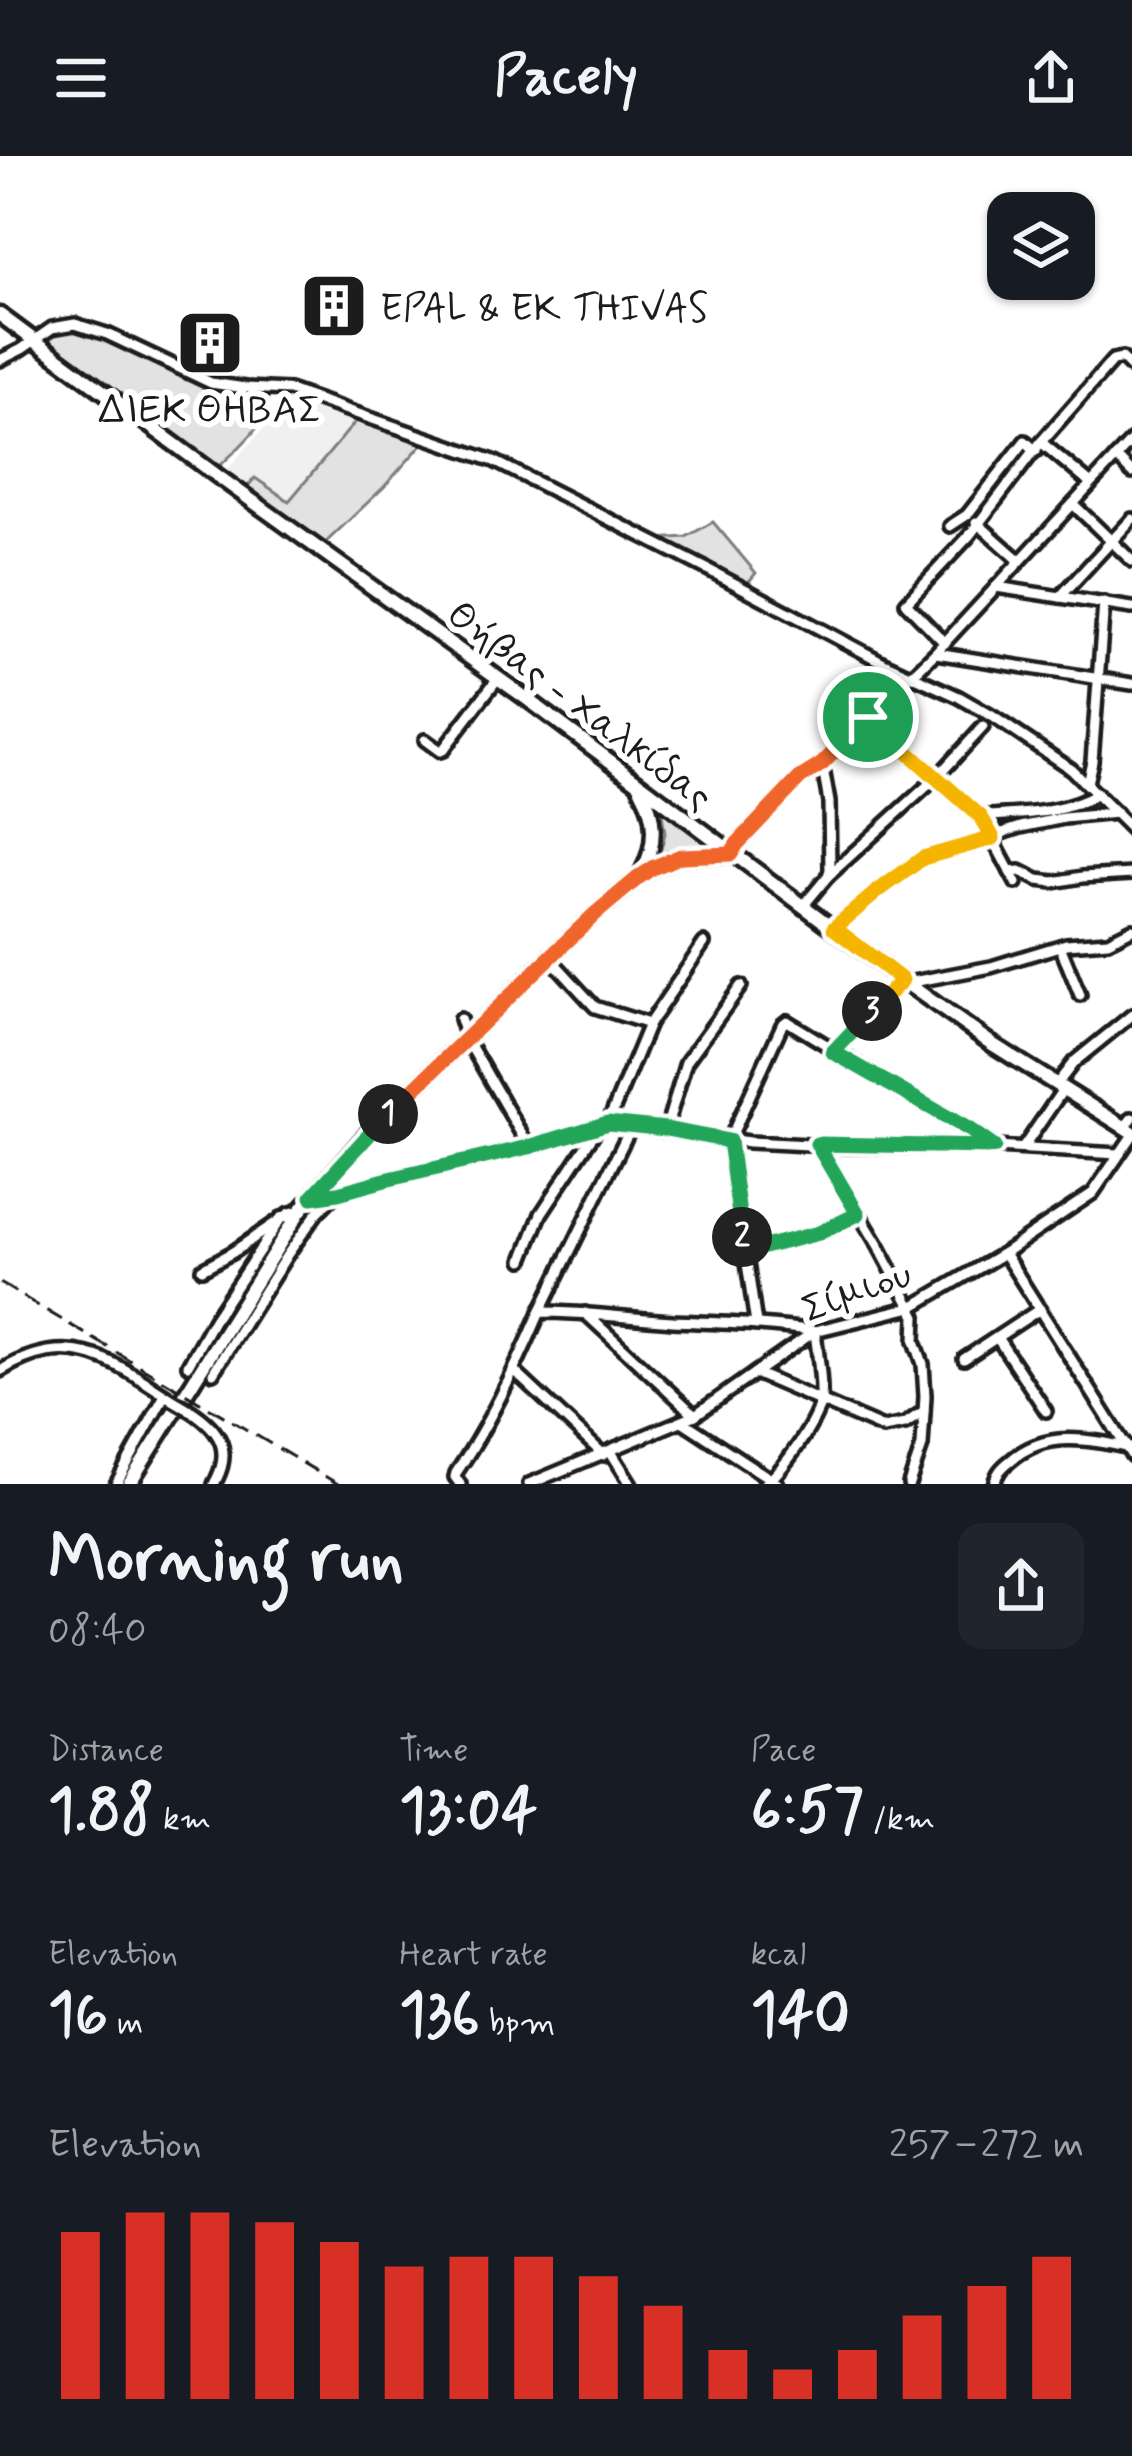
<!DOCTYPE html>
<html lang="en">
<head>
<meta charset="utf-8">
<style>
  :root { --surface:#171b24; --page:#20242c; --text:#f1f3f6; --muted:#9ea1a6; --accent:#d93025 }
  body { margin:0; font-family:Mynerve,sans-serif; background:var(--page); color:var(--text); height:100vh; display:flex; flex-direction:column; font-size:45px; white-space:nowrap }
  * { box-sizing:border-box; margin:0 }
  p { font-size:39px; color:var(--muted) }
  .icon { flex:none; width:66px; height:66px; fill:none; stroke:currentColor; stroke-width:2; stroke-linecap:round; stroke-linejoin:round }
  .map { position:relative; height:1328px; overflow:hidden }
  .drawer { display:flex; flex-direction:column; background:var(--surface); flex:1 }
  .drawer>* { flex:none }
  .fabs { position:absolute; left:987px; top:36px; display:grid; gap:24px }
  .fabs a { display:grid; place-items:center; width:108px; height:108px; border-radius:24px; background:var(--surface); box-shadow:0 3px 9px #0004; font-size:60px }
  .pin { position:absolute; display:grid; place-items:center; width:102px; height:102px; color:#fff; margin:-51px; border:6px solid #fff; border-radius:50%; box-shadow:0 3px 12px #0007 }
  .km { position:absolute; width:60px; height:60px; margin:-30px; border-radius:50%; background:#222; color:#fff; font-size:33px; line-height:60px; text-align:center }
  .round { display:grid; place-items:center; flex:none; width:126px; height:126px; border-radius:24px; background:var(--page) }
  .head { display:flex; align-items:center; justify-content:space-between; height:204px; padding:0 48px }
  h1 { font-size:66px; font-weight:700; line-height:90px }
  .figures { display:grid; grid-template-columns:repeat(3,1fr); gap:18px; height:204px; padding:12px 48px }
  .figures div { display:grid; align-content:center }
  .figures b { font-size:60px; font-weight:700 }
  .figures small { font-size:33px; font-weight:400 }
  .figures p { font-size:33px }
  .chart { height:336px; padding:24px 48px }
  .chart p { display:flex; justify-content:space-between }
  .chart svg { width:100%; height:216px; margin-top:12px; stroke:var(--accent); stroke-width:6 }
  header { display:flex; justify-content:space-between; align-items:center; height:156px; padding:0 48px; background:var(--surface); font-size:54px; font-weight:700 }
  .map>svg:first-child { display:block }
  .built { fill:#f0f0f0 }
  .grass { fill:#e2e2e2; stroke:#7f7f7f; stroke-width:3 }
  .lines { fill:none; stroke-linecap:round; stroke-linejoin:round }
  .minor-casing { stroke:#1c1c1c; stroke-width:18 }
  .major-casing { stroke:#1c1c1c; stroke-width:21 }
  .minor { stroke:#fff; stroke-width:9 }
  .major { stroke:#fff; stroke-width:12 }
  .rail { stroke:#1c1c1c; stroke-width:3; stroke-dasharray:18 9; stroke-linecap:butt }
  .minor-bridge-casing { stroke:#1c1c1c; stroke-width:18; stroke-linecap:butt }
  .minor-bridge { stroke:#fff; stroke-width:9 }
  .split-1-casing { stroke:#fff; stroke-width:24 }
  .split-2-casing { stroke:#fff; stroke-width:24 }
  .split-3-casing { stroke:#fff; stroke-width:24 }
  .split-4-casing { stroke:#fff; stroke-width:24 }
  .split-1 { stroke:#f0652b; stroke-width:15 }
  .split-2 { stroke:#22a559; stroke-width:15 }
  .split-3 { stroke:#22a559; stroke-width:15 }
  .split-4 { stroke:#f5b400; stroke-width:15 }
  .labels { text-anchor:middle; stroke-width:12; stroke-linejoin:round; paint-order:stroke }
  .poi-label { font-size:39px; fill:#1c1c1c; stroke:#fff; text-anchor:start }
  .street-label { font-size:39px; fill:#1c1c1c; stroke:#fff }
</style>
</head>
<body>
<header><svg class="icon" aria-label="menu" viewBox="0 0 24 24"><path d="M4 6h16M4 12h16M4 18h16"/></svg>Pacely<svg class="icon" aria-label="share" viewBox="0 0 24 24"><path d="M12 15V3M7 8l5-5 5 5M5 13v7h14v-7"/></svg></header>
<div class="map">
<svg width="1132" height="1328" viewBox="0 0 1132 1328">
  <rect width="100%" height="100%" fill="#fff"/>
  <filter id="ink" filterUnits="userSpaceOnUse"><feTurbulence type="fractalNoise" baseFrequency=".00833" numOctaves="2"/><feDisplacementMap in="SourceGraphic" scale="24" xChannelSelector="R" yChannelSelector="G"/><feConvolveMatrix kernelMatrix="1 2 1 2 8 2 1 2 1" color-interpolation-filters="sRGB"/></filter>
  <g filter="url(#ink)">
    <!-- built -->
    <polygon class="built" points="292,240 357,264 288,345 256,322 247,331 226,315"/>
    <!-- grass -->
    <g class="grass">
      <path d="M 72,173 C 118,179 159,211 202,227 C 223,236 246,235 267,239 C 274,264 236,293 219,311 L 43,185 L 61,175 Z"/>
      <polygon points="357,264 425,285 384,331 323,389 247,331 255,322 289,345"/>
      <polygon points="713,366 756,417 746,429 657,383 686,381"/>
      <polygon points="661,652 715,694 658,706 665,677"/>
    </g>
    <g class="lines">
      <defs>
        <g id="minor">
          <polyline points="0,204 22,193 52,172 75,168 107,178 211,227 245,232 289,234 494,305 707,413 884,507 959,541 992,560 1071,613 1132,674"/>
          <polyline points="1041,286 1113,204 1122,202 1132,212"/>
          <polyline points="1116,301 1132,317"/>
          <polyline points="1073,348 1132,405"/>
          <polyline points="976,366 1020,405"/>
          <polyline points="950,370 967,359 1025,285 1036,295"/>
          <polyline points="996,431 1132,452"/>
          <polyline points="1060,441 1132,363"/>
          <polyline points="945,487 906,447 969,380 1041,286 1091,328"/>
          <polyline points="936,497 1132,528"/>
          <polyline points="869,561 981,661 1016,727"/>
          <polyline points="425,584 440,595 443,594 498,522"/>
          <polyline points="1087,627 1092,605 1104,447"/>
          <path d="M 981,661 C 1022,657 1061,659 1097,638"/>
          <polyline points="731,697 800,623 822,607 935,497 1132,284"/>
          <polyline points="1010,716 1020,715 1038,724 1054,726 1082,721 1132,718"/>
          <polyline points="828,720 937,621 983,571"/>
          <polyline points="804,749 828,720 830,714 829,646 822,607"/>
          <polyline points="834,772 878,735 924,702 1021,671 1064,662 1116,657"/>
          <polyline points="1060,790 1080,839"/>
          <polyline points="550,802 595,851 649,868"/>
          <polyline points="907,827 991,811 1066,788 1108,785 1132,773"/>
          <polyline points="460,863 466,882 529,991"/>
          <polyline points="833,895 902,824"/>
          <polyline points="1057,928 1074,906 1132,859"/>
          <polyline points="608,967 649,868 704,787"/>
          <polyline points="1125,971 1132,962"/>
          <polyline points="666,973 686,906 741,830"/>
          <polyline points="817,988 878,1089 916,1160 915,1185 923,1208 925,1240 922,1290 909,1328"/>
          <polyline points="1023,992 1064,932"/>
          <polyline points="312,1041 338,1037 385,1024 529,991 608,967 749,986 849,991 994,991 1119,998"/>
          <polyline points="744,1096 819,1077 858,1058"/>
          <polyline points="1004,1097 1132,1300"/>
          <polyline points="523,1104 541,1058 599,970"/>
          <polyline points="202,1113 233,1096 290,1057 300,1055"/>
          <polyline points="540,1156 631,971"/>
          <polyline points="585,1157 695,1259"/>
          <polyline points="756,1168 729,985 782,869 787,865 994,991"/>
          <polyline points="998,1183 1046,1255"/>
          <polyline points="964,1203 1040,1153"/>
          <polyline points="188,1209 214,1163 281,1062"/>
          <path d="M 0,1215 C 70,1172 112,1204 173,1244"/>
          <polyline points="514,1215 604,1299"/>
          <polyline points="213,1217 287,1099 317,1057 335,1039"/>
          <polyline points="755,1217 883,1272 905,1268 924,1255"/>
          <path d="M 190,1254 C 221,1274 233,1295 214,1328"/>
          <polyline points="682,1265 778,1328"/>
          <polyline points="611,1296 631,1328"/>
          <polyline points="116,1328 165,1239"/>
          <path d="M 460,1328 L 455,1321 L 456,1317 C 490,1267 516,1212 540,1156 C 585,1156 629,1162 673,1165 C 721,1167 768,1168 815,1175 C 817,1196 822,1220 821,1242 C 820,1261 781,1319 764,1328"/>
          <polyline points="529,1328 695,1259 815,1175 912,1151 1004,1097 1093,1037 1132,980"/>
          <path d="M 994,1328 C 997,1317 1001,1312 1010,1305 C 1045,1274 1088,1283 1130,1292"/>
        </g>
        <g id="major">
          <polyline points="0,159 219,321 534,548 902,824 992,888 1132,976"/>
          <path d="M 641,633 C 656,660 657,689 642,716"/>
          <polyline points="129,1328 300,1055 370,975 595,758 638,722 652,712 681,700 728,698"/>
        </g>
      </defs>
      <!-- minor casing -->
      <use href="#minor" class="minor-casing"/>
      <!-- major casing -->
      <use href="#major" class="major-casing"/>
      <!-- minor -->
      <use href="#minor" class="minor"/>
      <!-- major -->
      <use href="#major" class="major"/>
      <!-- rail -->
      <polyline class="rail" points="0,1127 338,1328"/>
      <defs>
        <polyline id="minor-bridge" points="173,1244 190,1254"/>
      </defs>
      <!-- minor-bridge casing -->
      <use href="#minor-bridge" class="minor-bridge-casing"/>
      <!-- minor-bridge -->
      <use href="#minor-bridge" class="minor-bridge"/>
    </g>
  </g>
  <g class="lines" filter="url(#ink)">
    <defs>
      <polyline id="split-1" points="388,958 595,758 638,722 652,712 681,700 731,698 737,688 800,622 822,608 868,561"/>
      <polyline id="split-2" points="388,958 312,1041 338,1037 385,1024 529,991 608,967 666,973 729,985 742,1081"/>
      <polyline id="split-3" points="742,1081 744,1096 819,1077 858,1058 817,988 994,991 970,974 833,896 872,855"/>
      <polyline id="split-4" points="868,561 981,661 993,682 923,702 878,735 834,772 902,824 872,855"/>
    </defs>
    <!-- split-1 casing -->
    <use href="#split-1" class="split-1-casing"/>
    <!-- split-2 casing -->
    <use href="#split-2" class="split-2-casing"/>
    <!-- split-3 casing -->
    <use href="#split-3" class="split-3-casing"/>
    <!-- split-4 casing -->
    <use href="#split-4" class="split-4-casing"/>
    <!-- split-1 -->
    <use href="#split-1" class="split-1"/>
    <!-- split-2 -->
    <use href="#split-2" class="split-2"/>
    <!-- split-3 -->
    <use href="#split-3" class="split-3"/>
    <!-- split-4 -->
    <use href="#split-4" class="split-4"/>
  </g>
  <!-- icons -->
  <defs>
    <symbol id="building-square" viewBox="-11 -11 22 22"><rect x="-9" y="-9" width="18" height="18" rx="4" fill="#1c1c1c" stroke="#fff"/><path d="M-4-6H4V6H1V3H-1V6H-4ZM-2.5-4.3h1.7v1.8h-1.7ZM.8-4.3h1.7v1.8H.8ZM-2.5-1h1.7V.8h-1.7ZM.8-1h1.7V.8H.8Z" fill="#fff"/></symbol>
  </defs>
  <g fill-rule="evenodd">
    <use href="#building-square" x="296" y="112" width="76" height="76"/>
    <use href="#building-square" x="172" y="149" width="76" height="76"/>
  </g>
  <g class="labels">
    <!-- poi labels -->
    <g class="poi-label">
      <text x="380" y="164">EPAL &amp; EK THIVAS</text>
      <text x="210" y="266" text-anchor="middle">ΔΙΕΚ ΘΗΒΑΣ</text>
    </g>
    <!-- street labels -->
    <g class="street-label">
      <text transform="translate(581 548) rotate(37)" y="14">Θήβας - Χαλκίδας</text>
      <text transform="translate(856 1134) rotate(-20)" y="14">Σίμιου</text>
    </g>
  </g>
</svg>
<div class="fabs">
<a><svg class="icon" aria-label="layers" viewBox="0 0 24 24"><path d="M12 4l9 5-9 5-9-5zM3 14l9 5 9-5"/></svg></a>
</div>
<div class="pin" style="left:868px;top:561px;background:#1e9e55"><svg class="icon" aria-label="arrive" viewBox="0 0 24 24"><path d="M6 21V4h12l-3 4 3 4H6"/></svg></div>
<b class="km" style="left:388px;top:958px">1</b>
<b class="km" style="left:742px;top:1081px">2</b>
<b class="km" style="left:872px;top:855px">3</b>
</div>
<section class="drawer">
<div class="head"><div><h1>Morning run</h1><p>08:40</p></div><a class="round"><svg class="icon" aria-label="share" viewBox="0 0 24 24"><path d="M12 15V3M7 8l5-5 5 5M5 13v7h14v-7"/></svg></a></div>
<div class="figures">
<div><p>Distance</p><b>1.88<small> km</small></b></div>
<div><p>Time</p><b>13:04</b></div>
<div><p>Pace</p><b>6:57<small> /km</small></b></div>
</div>
<div class="figures">
<div><p>Elevation</p><b>16<small> m</small></b></div>
<div><p>Heart rate</p><b>136<small> bpm</small></b></div>
<div><p>kcal</p><b>140</b></div>
</div>
<div class="chart"><p><span>Elevation</span>257–272 m</p>
<svg viewBox="0 0 160 44" preserveAspectRatio="none"><path d="M5 44V10M15 44V6M25 44V6M35 44V8M45 44V12M55 44V17M65 44V15M75 44V15M85 44V19M95 44V25M105 44V34M115 44V38M125 44V34M135 44V27M145 44V21M155 44V15"/></svg>
</div>
</section>
</body>
</html>
